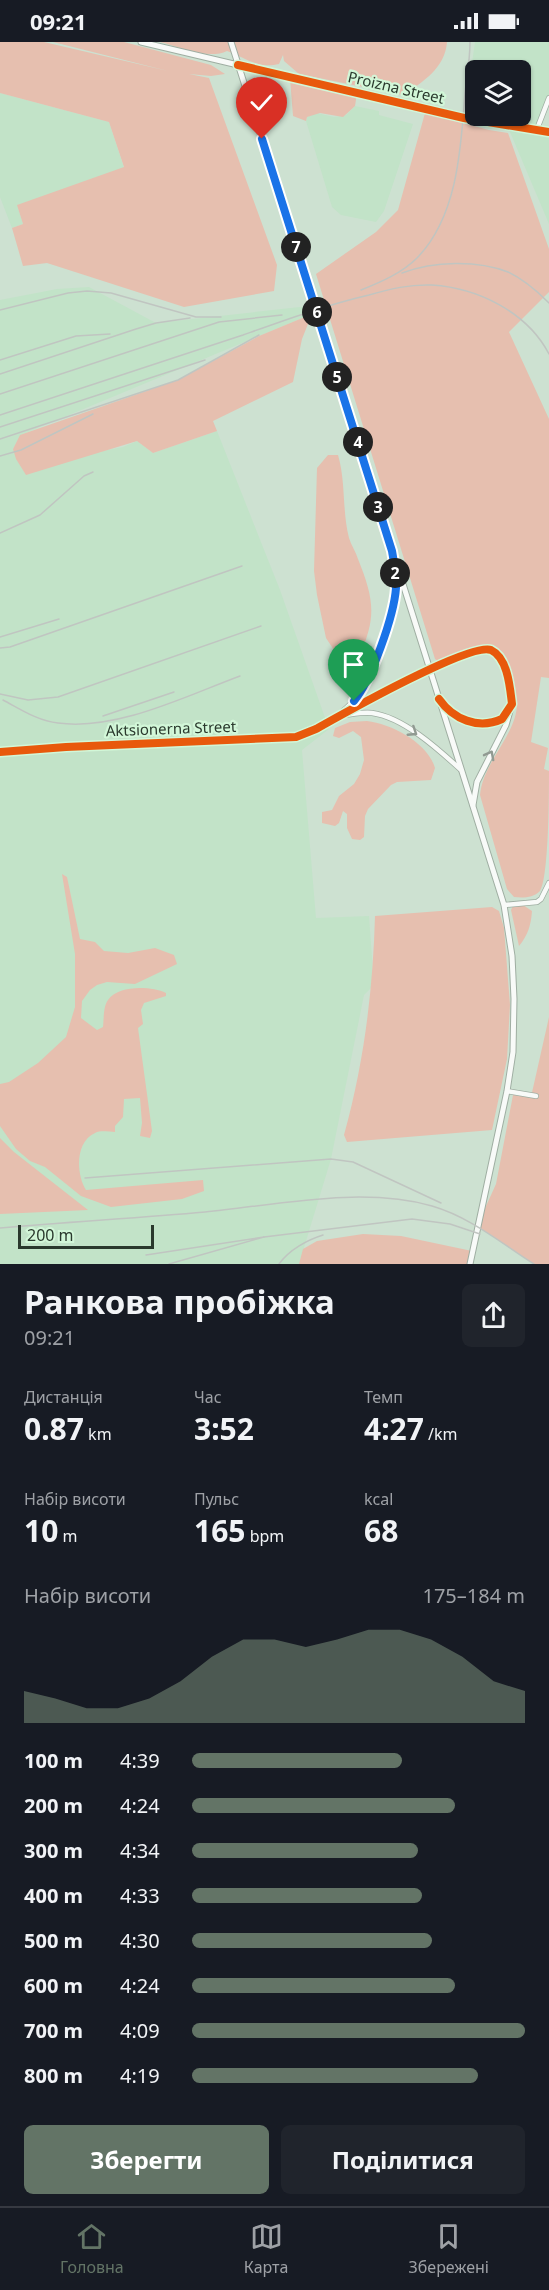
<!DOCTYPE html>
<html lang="uk">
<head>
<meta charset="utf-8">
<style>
  :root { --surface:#171b24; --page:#20242c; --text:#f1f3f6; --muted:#9ea1a6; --line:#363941; --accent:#637466 }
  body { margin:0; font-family:"Noto Sans",sans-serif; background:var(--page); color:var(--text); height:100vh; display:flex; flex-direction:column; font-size:22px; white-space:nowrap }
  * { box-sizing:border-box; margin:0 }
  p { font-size:20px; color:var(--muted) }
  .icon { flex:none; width:33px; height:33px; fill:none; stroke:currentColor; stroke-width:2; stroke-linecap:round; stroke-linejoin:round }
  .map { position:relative; height:1222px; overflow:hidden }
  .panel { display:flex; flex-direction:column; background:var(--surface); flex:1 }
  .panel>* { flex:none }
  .controls { position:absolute; left:465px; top:18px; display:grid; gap:12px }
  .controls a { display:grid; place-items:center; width:66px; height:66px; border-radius:9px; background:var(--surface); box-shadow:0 2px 4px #0004; font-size:30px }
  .scale { position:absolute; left:18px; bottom:15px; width:136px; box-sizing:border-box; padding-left:6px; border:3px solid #2a392d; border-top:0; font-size:16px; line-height:21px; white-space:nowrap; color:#2a392d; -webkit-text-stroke:4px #d2f7d8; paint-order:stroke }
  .pin { position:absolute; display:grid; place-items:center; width:51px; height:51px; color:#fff; margin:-62px -26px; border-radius:50% 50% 50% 0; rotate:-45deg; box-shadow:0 0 6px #0007 }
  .pin .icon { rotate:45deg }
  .km { position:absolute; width:30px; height:30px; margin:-15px; border-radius:50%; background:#222; color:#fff; font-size:16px; line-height:30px; text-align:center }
  .round { display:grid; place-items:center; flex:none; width:63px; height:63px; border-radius:9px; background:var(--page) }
  .summary { display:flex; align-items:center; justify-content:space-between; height:102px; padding:0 24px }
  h1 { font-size:33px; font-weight:700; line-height:45px }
  .figures { display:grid; grid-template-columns:repeat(3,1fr); gap:9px; height:102px; padding:6px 24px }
  .figures div { display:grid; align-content:center }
  .figures b { font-size:30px; font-weight:700 }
  .figures small { font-size:16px; font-weight:400 }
  .figures p { font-size:16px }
  .chart { height:168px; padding:12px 24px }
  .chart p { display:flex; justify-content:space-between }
  .chart svg { width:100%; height:108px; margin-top:6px; fill:var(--accent); opacity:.7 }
  .primary-button { display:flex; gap:12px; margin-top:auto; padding:12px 24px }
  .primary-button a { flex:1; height:69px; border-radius:9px; background:var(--accent); color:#fff; font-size:24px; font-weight:700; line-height:69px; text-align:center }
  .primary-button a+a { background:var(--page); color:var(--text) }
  ul { padding:0 24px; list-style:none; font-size:20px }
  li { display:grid; grid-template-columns:96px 72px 1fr; align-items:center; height:45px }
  li i { height:15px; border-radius:8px; background:var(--accent) }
  .status { display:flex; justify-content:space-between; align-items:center; height:42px; padding:0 30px; background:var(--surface); direction:ltr }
  .status svg { height:16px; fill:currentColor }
  .dock { display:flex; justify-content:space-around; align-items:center; height:84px; border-top:2px solid var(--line); background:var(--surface); font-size:16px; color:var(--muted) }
  .dock a { display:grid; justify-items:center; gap:3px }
  .dock .current { color:var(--accent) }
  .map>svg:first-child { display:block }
  .built { fill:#c2e3c8; fill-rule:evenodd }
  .green { fill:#e6bfaf }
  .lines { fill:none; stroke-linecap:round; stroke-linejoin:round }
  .minor-casing { stroke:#9faea2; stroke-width:6 }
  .major-casing { stroke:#9faea2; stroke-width:7 }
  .minor { stroke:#f8faf8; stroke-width:4.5 }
  .major { stroke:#f8faf8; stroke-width:5 }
  .rail { stroke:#c0c5c1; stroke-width:1.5 }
  .minor-bridge-casing { stroke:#9faea2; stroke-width:6; stroke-linecap:butt }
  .major-bridge-casing { stroke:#9faea2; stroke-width:7; stroke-linecap:butt }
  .minor-bridge { stroke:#f8faf8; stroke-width:4.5 }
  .major-bridge { stroke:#f8faf8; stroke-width:5 }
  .cycleway-casing { stroke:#d2f7d8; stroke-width:11 }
  .cycleway { stroke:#e8590c; stroke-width:8 }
  .oneway { stroke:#919a92 }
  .route-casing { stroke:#fff; stroke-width:12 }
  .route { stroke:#1a73e8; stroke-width:8 }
  .labels { text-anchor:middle; stroke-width:4.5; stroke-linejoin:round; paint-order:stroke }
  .street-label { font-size:15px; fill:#2a392d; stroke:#d2f7d8 }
</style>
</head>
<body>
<div class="status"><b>09:21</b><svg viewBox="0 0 49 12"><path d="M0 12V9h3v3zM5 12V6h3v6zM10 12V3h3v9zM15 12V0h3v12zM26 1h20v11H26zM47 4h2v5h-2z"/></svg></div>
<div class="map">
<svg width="549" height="1222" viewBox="0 0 549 1222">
  <rect width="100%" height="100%" fill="#cde1d1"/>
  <!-- built -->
  <g class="built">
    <path d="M 475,0 L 549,0 L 549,56 L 537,87 L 549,90 L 549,182 L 507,83 L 464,76 ZM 476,28 L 520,28 L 520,74 L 476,74 Z"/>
    <polygon points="0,51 109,80 124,126 18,166 23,182 12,186 0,155"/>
    <polygon points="355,64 379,69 379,73 413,82 384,169 376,180 341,173 332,165 306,79 307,75 317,71 334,75 346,73"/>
    <polygon points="89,245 156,281 309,264 312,272 21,393 13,407 101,409 123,405 137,399 153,411 217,389 280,548 329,687 302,708 316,876 369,874 373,930 371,946 364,953 331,1117 299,1222 0,1222 0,258 57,247"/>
  </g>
  <!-- green -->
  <g class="green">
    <polygon points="0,0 44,0 168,29 53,0 124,0 211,23 225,32 211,34 189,32 209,36 277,223 274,249 184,265 47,221 23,224 12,186 23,182 17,163 124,125 109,80 0,51"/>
    <path d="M 160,0 L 447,0 C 445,26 423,40 403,53 L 299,32 L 284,19 L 283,13 L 279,22 C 258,27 246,16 227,9 C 208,18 180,5 160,0 Z"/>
    <polygon points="290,36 357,51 355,64 343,75 320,71 307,75 306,79 293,74"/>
    <path d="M 425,71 L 489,88 L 508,91 L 549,207 L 549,250 L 509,290 L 549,377 L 549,636 L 541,635 L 531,700 L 548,706 L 544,727 L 549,729 C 549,751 549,836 540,849 C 533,856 523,856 514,855 L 507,847 L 480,753 C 483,719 518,692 517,660 C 516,649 511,636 508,625 C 497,588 462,610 438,619 L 435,617 L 316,232 L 376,190 L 398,168 Z"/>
    <polygon points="312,272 302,297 293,340 213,379 217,389 153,411 137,399 26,433 16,417 13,407 20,393 178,338 259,294"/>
    <path d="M 328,413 L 338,413 C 346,440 342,469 349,496 C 351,503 356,510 358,517 C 374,557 377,575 359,615 L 342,620 L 326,596 L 317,553 L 314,529 L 317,426 Z"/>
    <path d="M 367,679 C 392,682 428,701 435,726 L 431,738 L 397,740 L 391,743 L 368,767 L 365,774 L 364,795 L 360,798 L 352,797 L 347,786 L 347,772 L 343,769 L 339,781 L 335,784 L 322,781 L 322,770 L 332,768 L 339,754 L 354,742 L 360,732 L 364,718 L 361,695 L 353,689 L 339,696 L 333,694 L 335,686 L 350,680 Z"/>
    <path d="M 62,832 L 67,835 L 80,897 L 95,900 L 104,909 L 128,911 L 155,906 L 174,913 L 177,922 L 135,942 L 107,940 L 97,943 L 90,948 L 82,959 L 81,976 L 97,988 L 103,985 C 104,977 103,965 108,958 C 118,943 151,944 166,951 L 166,954 L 144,961 L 141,968 L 143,982 L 138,986 L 152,1089 L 150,1096 L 140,1094 L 142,1081 L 140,1056 L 124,1057 L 123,1075 L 115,1084 L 115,1090 C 109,1090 101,1088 95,1091 C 75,1100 76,1132 86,1148 L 203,1138 L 204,1149 L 182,1157 L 111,1165 L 81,1154 L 45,1125 L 30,1119 L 16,1107 L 0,1084 L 0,1042 L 9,1040 L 38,1021 L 66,995 L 75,965 L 75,912 Z"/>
    <path d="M 523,863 L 532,869 C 531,883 528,893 519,904 L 511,868 L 513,864 Z"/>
    <path d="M 492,865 L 499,869 L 504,886 L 510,963 L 507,1017 L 492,1088 L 347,1100 L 344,1093 C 364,1021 373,948 375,874 Z"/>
    <polygon points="549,975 549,1222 534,1222 477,1184 496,1142 513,1053 531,1055"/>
    <polygon points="0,1096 14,1110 88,1168 0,1172"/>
    <polygon points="363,1192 401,1194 472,1209 470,1222 299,1222 303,1207 317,1199"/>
  </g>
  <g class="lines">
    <defs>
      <g id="minor">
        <polyline points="238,23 464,76 549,90"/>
        <polyline points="537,87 549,56"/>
        <path d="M 442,662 C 454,678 488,691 505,674 C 508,671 510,666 512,662 C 510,646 507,607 485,607 C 473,607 460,614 449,618"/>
        <polyline points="342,670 354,659 365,643 390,577 396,548 393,516"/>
        <path d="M 344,673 C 353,672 363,670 372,671 C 403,675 438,707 460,727"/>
        <polyline points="0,710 66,705 296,695 316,687 417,634"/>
        <polyline points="504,863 537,860 541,857 549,841"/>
        <polyline points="507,1049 536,1054"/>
      </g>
      <g id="major">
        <polyline points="141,0 238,23"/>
        <polyline points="231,0 309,245"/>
        <polyline points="324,291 504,863 512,914 514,957 513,1010 507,1049 470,1222"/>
        <polyline points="473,763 477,740 506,683 512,662"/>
      </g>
    </defs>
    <!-- minor casing -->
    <use href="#minor" class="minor-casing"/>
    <!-- major casing -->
    <use href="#major" class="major-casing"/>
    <!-- minor -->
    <use href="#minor" class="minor"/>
    <!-- major -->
    <use href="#major" class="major"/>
    <!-- rail -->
    <g class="rail">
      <path d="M 402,231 C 434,219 477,218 508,230 C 523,237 538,250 549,261"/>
      <path d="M 361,248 C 381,240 402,231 417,216 C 458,174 461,105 465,51 C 467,34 470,17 470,0"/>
      <polyline points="0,268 68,251 87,249 111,251 196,275 221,275"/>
      <polyline points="0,318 76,294 110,292"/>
      <polyline points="0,332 136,287 156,281 190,276"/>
      <polyline points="0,352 219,280 282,273"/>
      <path d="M 0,373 C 81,346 162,320 243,293 C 285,278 326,263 369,253 C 390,247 410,242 432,243 C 478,246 527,270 549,312"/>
      <polyline points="0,385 205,318"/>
      <polyline points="0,397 178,338 259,293"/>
      <polyline points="0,414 21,408 93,372"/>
      <polyline points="0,491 40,473 84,434 93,430"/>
      <polyline points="0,595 59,577"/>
      <polyline points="0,606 10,605 242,524"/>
      <polyline points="0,652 28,658 58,655 261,584"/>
      <path d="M 3,658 C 20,667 38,679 58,681 C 117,689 186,654 240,634"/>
      <polyline points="103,674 174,650"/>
      <polyline points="85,1136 331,1117 353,1120 441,1161"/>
      <path d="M 0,1186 C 68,1180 137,1176 205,1170 C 276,1163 362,1144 432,1164 C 470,1175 501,1201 534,1222"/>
      <polyline points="264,1195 412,1177 450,1182 480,1192"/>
      <polyline points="146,1213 264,1195 169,1222"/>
      <path d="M 279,1222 C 289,1208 307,1198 323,1193"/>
    </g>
    <defs>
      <polyline id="minor-bridge" points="417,634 449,618"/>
      <polyline id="major-bridge" points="309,245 324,291"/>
    </defs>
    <!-- minor-bridge casing -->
    <use href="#minor-bridge" class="minor-bridge-casing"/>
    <!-- major-bridge casing -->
    <use href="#major-bridge" class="major-bridge-casing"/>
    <!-- minor-bridge -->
    <use href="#minor-bridge" class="minor-bridge"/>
    <!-- major-bridge -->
    <use href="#major-bridge" class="major-bridge"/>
    <defs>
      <g id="cycleway">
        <polyline points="238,23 464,76 549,90"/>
        <path d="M 0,710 L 66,705 L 296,695 L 316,687 C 341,673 470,600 491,608 C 508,616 510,646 512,662 L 502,677 C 478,688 453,677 439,657"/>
      </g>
    </defs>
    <!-- cycleway casing -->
    <use href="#cycleway" class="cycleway-casing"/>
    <!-- cycleway -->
    <use href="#cycleway" class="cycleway"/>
  </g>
  <!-- one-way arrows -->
  <defs><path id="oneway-chevron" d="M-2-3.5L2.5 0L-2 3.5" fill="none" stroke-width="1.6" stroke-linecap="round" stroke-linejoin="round" transform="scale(1.5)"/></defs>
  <g class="oneway">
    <use href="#oneway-chevron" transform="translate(413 690) rotate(33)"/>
    <use href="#oneway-chevron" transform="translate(490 713) rotate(-62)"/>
  </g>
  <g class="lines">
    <defs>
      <path id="route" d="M 262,97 L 392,509 C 394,521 397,534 396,546 C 394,574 371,639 354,659"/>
    </defs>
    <!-- route casing -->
    <use href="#route" class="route-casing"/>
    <!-- route -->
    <use href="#route" class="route"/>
  </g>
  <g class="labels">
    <!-- street labels -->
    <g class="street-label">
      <text transform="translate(396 46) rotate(13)" y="5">Proizna Street</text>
      <text transform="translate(171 687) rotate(-2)" y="5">Aktsionerna Street</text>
    </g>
  </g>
</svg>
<div class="controls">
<a><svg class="icon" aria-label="layers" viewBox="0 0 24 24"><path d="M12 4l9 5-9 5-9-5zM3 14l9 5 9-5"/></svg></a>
</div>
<div class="scale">200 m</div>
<div class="pin" style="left:354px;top:659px;background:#1e9e55"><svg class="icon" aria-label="arrive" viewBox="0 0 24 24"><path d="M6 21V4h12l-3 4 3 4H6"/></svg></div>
<div class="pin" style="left:262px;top:97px;background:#d93025"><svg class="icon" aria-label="check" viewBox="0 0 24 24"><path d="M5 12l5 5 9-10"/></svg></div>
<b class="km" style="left:395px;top:531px">2</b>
<b class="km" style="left:378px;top:465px">3</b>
<b class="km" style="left:358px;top:400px">4</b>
<b class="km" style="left:337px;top:335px">5</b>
<b class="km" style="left:317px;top:270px">6</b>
<b class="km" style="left:296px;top:205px">7</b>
</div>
<section class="panel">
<div class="summary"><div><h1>Ранкова пробіжка</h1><p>09:21</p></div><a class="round"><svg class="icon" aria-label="share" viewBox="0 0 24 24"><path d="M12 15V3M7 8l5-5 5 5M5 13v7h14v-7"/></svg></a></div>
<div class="figures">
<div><p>Дистанція</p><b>0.87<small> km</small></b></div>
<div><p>Час</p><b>3:52</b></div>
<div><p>Темп</p><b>4:27<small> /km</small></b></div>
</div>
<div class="figures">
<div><p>Набір висоти</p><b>10<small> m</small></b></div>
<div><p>Пульс</p><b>165<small> bpm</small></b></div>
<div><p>kcal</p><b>68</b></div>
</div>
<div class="chart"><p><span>Набір висоти</span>175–184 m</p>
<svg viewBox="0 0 160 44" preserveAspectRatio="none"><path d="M0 44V31L10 34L20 38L30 38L40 34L50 27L60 17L70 10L80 10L90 13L100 10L110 6L120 6L130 10L140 17L150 27L160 31V44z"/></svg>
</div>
<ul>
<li><b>100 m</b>4:39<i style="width:63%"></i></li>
<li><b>200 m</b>4:24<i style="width:79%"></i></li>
<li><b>300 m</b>4:34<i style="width:68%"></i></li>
<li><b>400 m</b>4:33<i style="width:69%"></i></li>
<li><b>500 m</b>4:30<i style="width:72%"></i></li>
<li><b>600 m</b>4:24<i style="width:79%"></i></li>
<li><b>700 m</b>4:09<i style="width:100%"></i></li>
<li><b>800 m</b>4:19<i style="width:86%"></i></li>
</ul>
<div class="primary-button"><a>Зберегти</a><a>Поділитися</a></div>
</section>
<nav class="dock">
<a class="current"><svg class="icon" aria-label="home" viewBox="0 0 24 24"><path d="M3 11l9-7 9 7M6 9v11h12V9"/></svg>Головна</a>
<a><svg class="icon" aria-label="map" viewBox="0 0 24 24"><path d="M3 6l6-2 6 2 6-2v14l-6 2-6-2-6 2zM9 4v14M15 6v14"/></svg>Карта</a>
<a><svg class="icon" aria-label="saved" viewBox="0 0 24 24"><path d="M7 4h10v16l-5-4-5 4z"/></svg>Збережені</a>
</nav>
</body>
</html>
